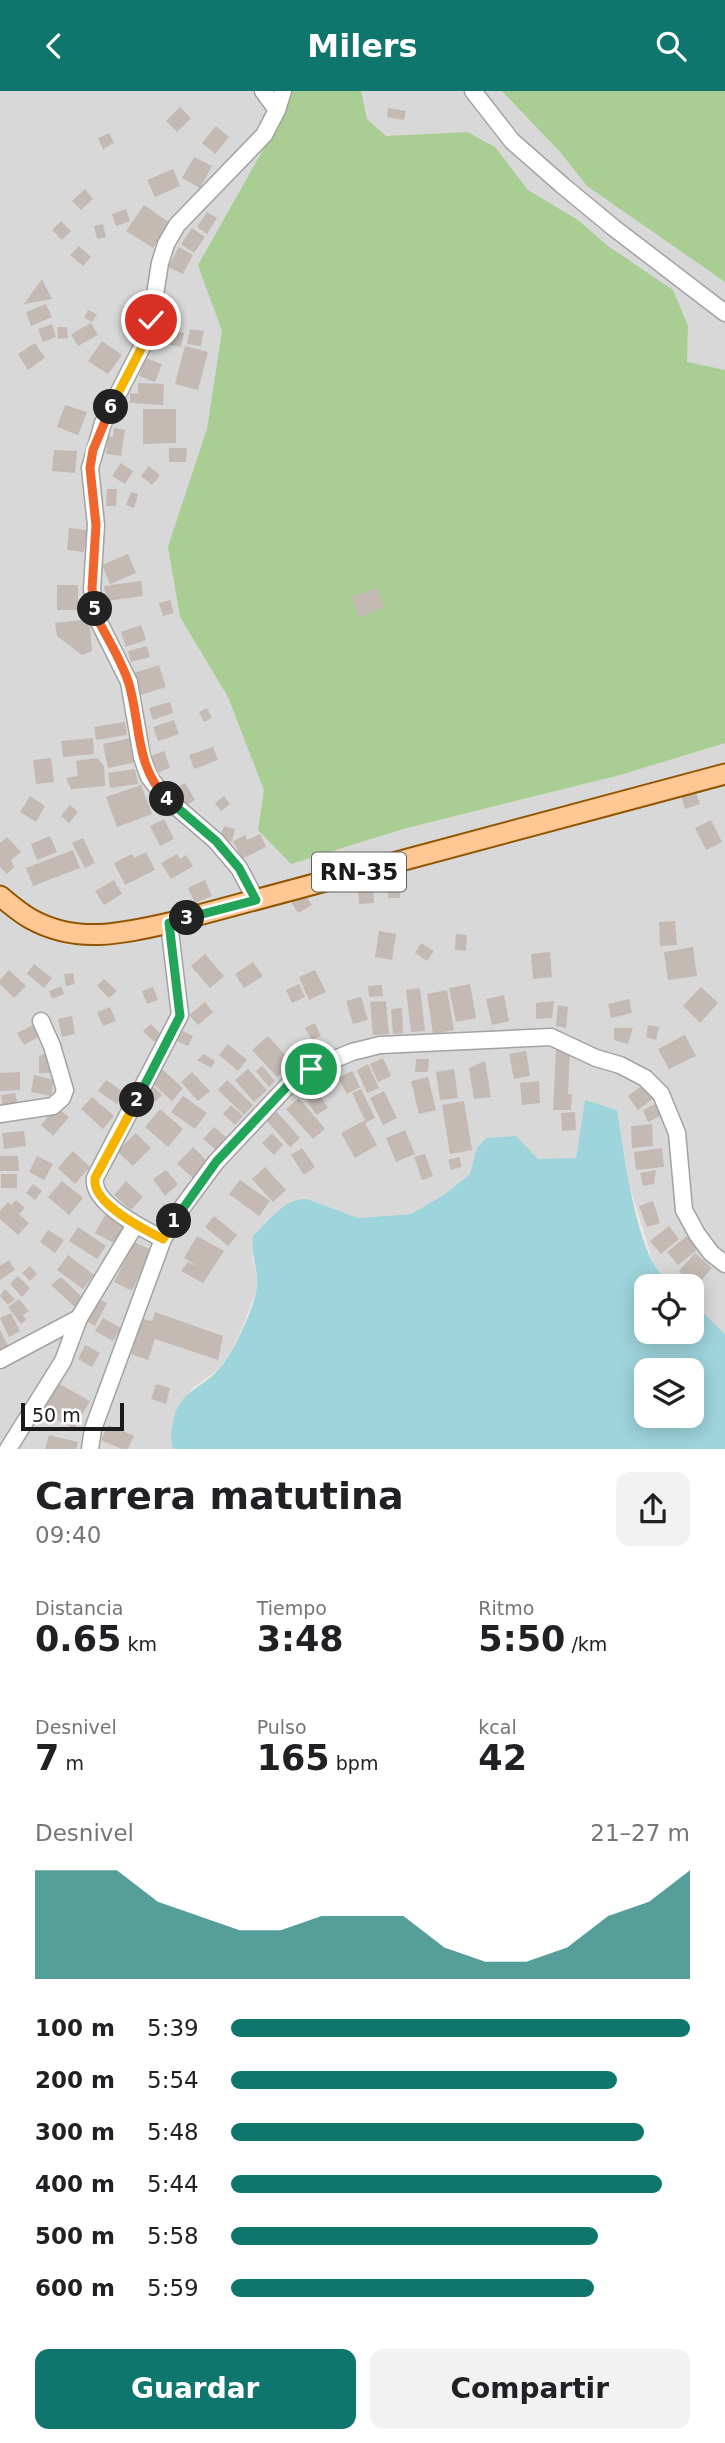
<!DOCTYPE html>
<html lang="es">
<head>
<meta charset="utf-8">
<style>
  :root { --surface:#fff; --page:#f2f2f2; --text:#202124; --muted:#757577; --accent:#0f766e }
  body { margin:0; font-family:"DejaVu Sans",sans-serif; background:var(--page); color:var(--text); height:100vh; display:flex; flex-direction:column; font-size:26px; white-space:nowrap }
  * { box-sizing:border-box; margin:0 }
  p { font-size:23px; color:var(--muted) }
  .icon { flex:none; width:38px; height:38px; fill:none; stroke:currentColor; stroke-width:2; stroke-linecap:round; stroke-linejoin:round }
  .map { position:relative; height:1358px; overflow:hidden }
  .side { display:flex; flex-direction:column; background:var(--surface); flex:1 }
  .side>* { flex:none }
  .tools { position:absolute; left:634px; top:1183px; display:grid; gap:14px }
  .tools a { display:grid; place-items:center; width:70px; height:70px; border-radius:14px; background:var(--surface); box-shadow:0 4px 18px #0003; font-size:35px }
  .scale { position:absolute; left:21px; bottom:18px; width:103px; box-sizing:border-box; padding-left:7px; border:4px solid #1b1b1b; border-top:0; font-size:19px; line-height:24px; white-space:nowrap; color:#1b1b1b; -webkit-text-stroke:5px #fff; paint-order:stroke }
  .pin { position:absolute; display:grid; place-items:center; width:60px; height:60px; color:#fff; margin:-30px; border:4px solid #fff; border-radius:50%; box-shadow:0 2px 7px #0007 }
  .km { position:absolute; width:35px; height:35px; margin:-18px; border-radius:50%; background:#222; color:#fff; font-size:19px; line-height:35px; text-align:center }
  .round { display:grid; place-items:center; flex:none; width:74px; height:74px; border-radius:14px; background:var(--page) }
  .overview { display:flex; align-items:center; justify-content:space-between; height:119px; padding:0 35px }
  h1 { font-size:38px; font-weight:700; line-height:52px }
  .figures { display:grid; grid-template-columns:repeat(3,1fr); gap:10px; height:119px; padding:7px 35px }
  .figures div { display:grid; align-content:center }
  .figures b { font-size:35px; font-weight:700 }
  .figures small { font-size:19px; font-weight:400 }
  .figures p { font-size:19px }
  .chart { height:196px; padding:14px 35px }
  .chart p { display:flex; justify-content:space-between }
  .chart svg { width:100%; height:126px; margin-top:7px; fill:var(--accent); opacity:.7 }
  .primary-button { display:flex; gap:14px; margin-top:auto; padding:14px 35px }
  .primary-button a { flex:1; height:80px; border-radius:14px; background:var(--accent); color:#fff; font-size:28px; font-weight:700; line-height:80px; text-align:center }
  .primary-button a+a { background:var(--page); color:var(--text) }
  ul { padding:0 35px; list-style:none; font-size:23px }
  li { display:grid; grid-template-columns:112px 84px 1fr; align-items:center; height:52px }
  li i { height:18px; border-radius:9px; background:var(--accent) }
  header { display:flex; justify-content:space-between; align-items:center; height:91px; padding:0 35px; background:var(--accent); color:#fff; font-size:32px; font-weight:700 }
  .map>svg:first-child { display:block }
  .residential { fill:#d9d8d8 }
  .forest { fill:#a9ce93 }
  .water { fill:#9ed4dc; fill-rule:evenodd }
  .building { fill:#c4b9b3 }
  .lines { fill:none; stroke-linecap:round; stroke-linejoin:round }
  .minor-casing { stroke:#a2a2a2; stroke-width:19 }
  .major-casing { stroke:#915500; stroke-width:23 }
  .minor { stroke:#fff; stroke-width:16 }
  .major { stroke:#fec793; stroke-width:19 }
  .split-1-casing { stroke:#fff; stroke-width:14 }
  .split-2-casing { stroke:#fff; stroke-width:14 }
  .split-3-casing { stroke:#fff; stroke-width:14 }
  .split-4-casing { stroke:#fff; stroke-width:14 }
  .split-5-casing { stroke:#fff; stroke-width:14 }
  .split-6-casing { stroke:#fff; stroke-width:14 }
  .split-7-casing { stroke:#fff; stroke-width:14 }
  .split-1 { stroke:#22a559; stroke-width:9 }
  .split-2 { stroke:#f5b400; stroke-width:9 }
  .split-3 { stroke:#22a559; stroke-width:9 }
  .split-4 { stroke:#22a559; stroke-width:9 }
  .split-5 { stroke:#f0652b; stroke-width:9 }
  .split-6 { stroke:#f0652b; stroke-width:9 }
  .split-7 { stroke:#f5b400; stroke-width:9 }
  .labels { text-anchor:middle; stroke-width:7; stroke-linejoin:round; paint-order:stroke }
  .shield { fill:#fff; stroke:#5f5f5f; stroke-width:2 }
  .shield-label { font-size:23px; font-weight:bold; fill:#1b1b1b }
</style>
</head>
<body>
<header><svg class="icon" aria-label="back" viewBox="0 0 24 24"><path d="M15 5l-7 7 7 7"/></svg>Milers<svg class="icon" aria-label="search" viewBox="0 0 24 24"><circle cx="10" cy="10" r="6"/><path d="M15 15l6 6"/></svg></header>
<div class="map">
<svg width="725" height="1358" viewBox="0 0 725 1358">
  <rect width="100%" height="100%" fill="#ede7df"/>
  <!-- residential -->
  <polygon class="residential" points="0,0 725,0 725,1243 691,1210 691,1195 676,1195 654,1174 630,1096 617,1019 585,1010 576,1067 538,1069 478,1057 471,1083 444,1104 411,1123 358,1127 307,1108 252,1165 257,1188 256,1200 242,1238 230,1261 219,1278 191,1298 171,1352 174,1358 0,1358"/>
  <!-- forest -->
  <g class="forest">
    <polygon points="285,0 361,0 367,28 386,45 467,41 495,56 528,99 578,129 608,155 673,199 688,235 687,271 725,279 725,652 620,684 403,738 291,773 258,739 264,699 228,606 180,526 168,456 207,338 222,240 198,174 272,43"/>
    <polygon points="502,0 725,0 725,191 587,95 561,62"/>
  </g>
  <!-- water -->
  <path class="water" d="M 585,1009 L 617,1019 C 625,1065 632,1131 653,1172 C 658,1181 668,1188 676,1195 L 646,1195 L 646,1241 L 691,1241 L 691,1210 L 725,1243 L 725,1358 L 174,1358 C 170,1351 171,1346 172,1338 C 176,1299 199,1301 220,1277 C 234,1260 259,1210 257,1188 C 256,1173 251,1161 253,1145 C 268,1131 284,1107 307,1108 L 358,1127 L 411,1123 L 444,1104 L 470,1083 L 477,1057 L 486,1047 L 516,1045 L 538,1068 L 576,1067 ZM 646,1279 L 691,1279 L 691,1325 L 646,1325 Z"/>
  <!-- building -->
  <g class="building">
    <polygon points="180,16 191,27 177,41 166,30"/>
    <polygon points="388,17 406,20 404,29 387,26"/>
    <polygon points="216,35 229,46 215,63 202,52"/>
    <polygon points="109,42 114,52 103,58 98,47"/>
    <polygon points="194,66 212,75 200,97 182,87"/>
    <polygon points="173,78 180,95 155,106 147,89"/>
    <polygon points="85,98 93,108 81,119 72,110"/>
    <polygon points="144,114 170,132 153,157 126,140"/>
    <polygon points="126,118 130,130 116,135 112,123"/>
    <polygon points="207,121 217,127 207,143 197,136"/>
    <polygon points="61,130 71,140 62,149 52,139"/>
    <polygon points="103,133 106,146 97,148 94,135"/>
    <polygon points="192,137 205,146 194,162 181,153"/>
    <polygon points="79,155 91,166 83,175 70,164"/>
    <polygon points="179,156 193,164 183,183 168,176"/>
    <polygon points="42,188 52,208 24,213"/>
    <polygon points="46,213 52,226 31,235 26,221"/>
    <polygon points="88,219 97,223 92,231 84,227"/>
    <polygon points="91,232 98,244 78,255 71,243"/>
    <polygon points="52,233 56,246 43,251 38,238"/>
    <polygon points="57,236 67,236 68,247 58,248"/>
    <polygon points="158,237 184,242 181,256 156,251"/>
    <polygon points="190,238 204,240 201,255 187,253"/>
    <polygon points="102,250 122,264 108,283 88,270"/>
    <polygon points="35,252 45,267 28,279 18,263"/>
    <polygon points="185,255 208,261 198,299 175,293"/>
    <polygon points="146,267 162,273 155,291 139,285"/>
    <polygon points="138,292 164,293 163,314 130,312 130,302 138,303"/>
    <polygon points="65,314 87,321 78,344 57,336"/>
    <polygon points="143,318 176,318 176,352 143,353"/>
    <polygon points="114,337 125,339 121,365 106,363 108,345 113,346"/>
    <polygon points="169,357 187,357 186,371 169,371"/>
    <polygon points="54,359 77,360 75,382 52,380"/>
    <polygon points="121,372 133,380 125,393 112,385"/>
    <polygon points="149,375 160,384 152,394 141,385"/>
    <polygon points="107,398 117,398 116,415 106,415"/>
    <polygon points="131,401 138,403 134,417 126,414"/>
    <polygon points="69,437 87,439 84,461 67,459"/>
    <polygon points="128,463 136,482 110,493 102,474"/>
    <polygon points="141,490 143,505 106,510 104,495"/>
    <rect x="57" y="494" width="21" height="25"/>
    <polygon points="377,497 384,517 359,526 352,506"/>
    <polygon points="170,509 174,522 163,525 159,512"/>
    <polygon points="89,528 92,560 82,564 57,545 55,532"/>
    <polygon points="141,534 146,549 126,556 121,541"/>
    <polygon points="147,555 150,566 131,571 128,560"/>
    <polygon points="159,574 166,596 141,604 134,582"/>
    <polygon points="170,611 173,622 153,629 149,617"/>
    <polygon points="207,617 212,627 204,631 199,621"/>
    <polygon points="174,629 179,643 158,650 153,636"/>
    <polygon points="125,631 127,644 96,649 94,636"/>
    <polygon points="93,647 94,663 63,666 61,650"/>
    <polygon points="131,647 136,671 108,677 103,653"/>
    <polygon points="213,656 218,669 194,678 189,664"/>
    <polygon points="164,660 170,677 157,682 151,665"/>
    <polygon points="51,667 54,691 36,693 33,669"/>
    <polygon points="97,667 104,675 105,695 71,698 66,687 78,685 76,670"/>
    <polygon points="135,678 138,693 110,697 108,682"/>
    <polygon points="185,692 195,709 182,717 171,701"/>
    <polygon points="141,694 152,723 117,736 106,706"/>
    <polygon points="695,700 700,713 685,718 681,704"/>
    <polygon points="30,705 45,715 36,731 20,721"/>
    <polygon points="224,705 230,713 221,720 215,712"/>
    <polygon points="70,714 78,721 69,732 61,725"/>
    <polygon points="164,728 174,748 160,755 150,735"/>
    <polygon points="711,729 722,751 706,759 695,737"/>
    <polygon points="224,735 235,738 232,751 220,747"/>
    <polygon points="260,743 266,756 242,768 233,750 245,744 247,749"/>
    <polygon points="50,745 57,761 37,769 31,753"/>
    <polygon points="7,746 21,761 11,769 14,776 7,783 0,776 0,752"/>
    <polygon points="83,747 95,772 85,777 72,752"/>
    <polygon points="73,759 80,777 33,795 26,777"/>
    <polygon points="146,761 155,779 125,794 114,772 132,763 134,767"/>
    <polygon points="177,763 180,768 186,764 193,775 171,788 161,772"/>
    <polygon points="376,784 377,795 373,797 374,812 359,813 358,798 364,797 362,786"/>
    <polygon points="114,789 122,803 104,814 95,800"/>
    <polygon points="205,789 212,805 195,812 188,797"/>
    <polygon points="388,793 401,793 400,807 388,807"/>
    <polygon points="303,801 312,814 298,822 290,809"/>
    <polygon points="675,830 677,854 660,855 659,831"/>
    <polygon points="379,840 396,843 392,869 375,866"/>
    <polygon points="456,843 467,844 466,860 455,859"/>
    <polygon points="421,852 434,860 427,870 415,862"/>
    <polygon points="693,856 697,885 668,889 664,861"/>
    <polygon points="550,861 552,886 533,888 531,863"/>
    <polygon points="205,863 224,885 210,897 191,875"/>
    <polygon points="253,871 263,885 244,897 235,883"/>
    <polygon points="34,873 52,887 44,897 27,883"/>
    <polygon points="9,879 26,895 14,907 0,893 0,889"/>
    <polygon points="315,879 326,901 309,909 299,886"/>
    <polygon points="73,882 75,893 66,895 64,883"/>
    <polygon points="104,888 117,900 109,907 97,895"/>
    <polygon points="299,893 305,906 292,912 286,899"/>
    <polygon points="470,893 476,927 456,931 449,897"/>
    <polygon points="382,894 383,905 369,906 368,895"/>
    <polygon points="61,895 64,903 52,908 49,900"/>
    <polygon points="153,896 158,909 147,913 142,900"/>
    <polygon points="701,896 718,912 700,932 683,915"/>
    <polygon points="420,897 425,940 411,941 406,899"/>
    <polygon points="447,899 454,939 433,943 427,903"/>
    <polygon points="504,904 509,930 492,934 486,908"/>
    <polygon points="361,906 368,929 353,933 346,910"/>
    <polygon points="629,908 632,922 611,927 608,913"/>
    <polygon points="386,910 389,943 373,944 370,911"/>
    <polygon points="554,910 552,927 536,928 536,912"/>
    <polygon points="205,911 213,921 198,934 189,924"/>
    <polygon points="558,914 568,916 566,937 556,935"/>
    <polygon points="110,916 116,930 103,935 97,921"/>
    <polygon points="402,917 403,942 393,943 391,918"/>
    <polygon points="72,925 75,943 62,946 58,928"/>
    <polygon points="38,931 44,943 24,954 17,942"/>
    <polygon points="315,932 321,945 312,949 305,937"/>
    <polygon points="151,933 161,944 154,951 143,940"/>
    <polygon points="648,934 659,936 656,949 646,946"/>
    <polygon points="614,937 633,937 628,953 614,949"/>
    <polygon points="183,940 193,945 188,955 177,950"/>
    <polygon points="685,944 696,965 669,978 658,958"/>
    <polygon points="268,945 293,973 277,986 252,959"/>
    <polygon points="228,953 247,969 238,980 219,964"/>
    <polygon points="556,958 570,958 568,1003 572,1003 571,1019 553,1019"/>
    <polygon points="526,960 530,985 514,988 509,963"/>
    <polygon points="42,963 52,964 53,982 39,982 39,966"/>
    <polygon points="204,963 215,970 211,977 197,969"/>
    <polygon points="383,967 391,985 378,991 370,973"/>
    <polygon points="416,968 429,968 428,981 415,981"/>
    <polygon points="485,970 491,1006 474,1008 469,977"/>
    <polygon points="368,973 379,997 367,1002 357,979"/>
    <polygon points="262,975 275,990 269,996 256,980"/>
    <polygon points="162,978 183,997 172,1010 151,991"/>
    <polygon points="248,978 267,999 254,1011 235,989"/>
    <polygon points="454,978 458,1007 440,1009 436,981"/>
    <polygon points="352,980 360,996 347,1003 338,987"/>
    <polygon points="20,981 20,999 0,1000 0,982"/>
    <polygon points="192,981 210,1000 198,1010 181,991"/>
    <polygon points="34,984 54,989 51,1005 31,1001"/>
    <polygon points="428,986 436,1019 419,1023 411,990"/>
    <polygon points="106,989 125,1002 117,1013 98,1000"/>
    <polygon points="227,989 253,1014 244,1024 218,999"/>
    <polygon points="539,990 540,1012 522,1014 520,992"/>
    <polygon points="150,992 162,1004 155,1011 143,1000"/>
    <polygon points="644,993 654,1007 638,1019 628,1005"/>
    <polygon points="314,994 328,1017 316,1024 302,1001"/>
    <polygon points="361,998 375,1027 365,1032 377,1054 355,1067 341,1042 365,1029 352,1002"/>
    <polygon points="384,1000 397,1027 383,1034 370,1007"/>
    <polygon points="15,1002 18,1014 3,1017 1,1004"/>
    <polygon points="183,1005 207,1022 195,1038 171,1021"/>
    <polygon points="92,1006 114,1025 103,1038 81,1018"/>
    <polygon points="299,1007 325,1038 313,1048 286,1018"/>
    <polygon points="464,1010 472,1059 450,1063 442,1014"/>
    <polygon points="659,1011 664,1023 648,1031 643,1019"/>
    <polygon points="231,1014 243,1025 235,1034 223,1023"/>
    <polygon points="56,1016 69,1026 53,1045 41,1034"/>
    <polygon points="160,1018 183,1038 168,1056 145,1036"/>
    <polygon points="277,1021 300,1047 290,1056 267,1030"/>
    <polygon points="575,1021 576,1039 562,1040 561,1022"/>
    <polygon points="652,1033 653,1055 632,1057 631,1035"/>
    <polygon points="214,1036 226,1046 216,1059 203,1048"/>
    <polygon points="405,1039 415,1063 396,1071 386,1047"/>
    <polygon points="24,1040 26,1055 4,1058 2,1042"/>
    <polygon points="136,1042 151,1057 133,1075 117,1060"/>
    <polygon points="272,1042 283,1054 274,1064 262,1052"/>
    <polygon points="193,1056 208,1071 193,1087 177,1073"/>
    <polygon points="302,1057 315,1076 304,1084 291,1064"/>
    <polygon points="662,1057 664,1076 636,1079 634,1061"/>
    <polygon points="73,1060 90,1076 75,1093 58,1077"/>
    <polygon points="425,1063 433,1085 422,1089 414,1066"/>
    <polygon points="0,1065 18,1065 19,1080 0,1080"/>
    <polygon points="37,1065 53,1073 44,1089 29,1081"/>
    <polygon points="459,1066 462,1076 451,1079 448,1069"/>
    <polygon points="265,1076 286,1099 273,1111 252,1088"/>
    <polygon points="166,1079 178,1093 165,1105 153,1088"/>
    <polygon points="656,1079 654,1093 643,1095 640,1082"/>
    <rect x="1" y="1083" width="16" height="14"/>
    <polygon points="240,1089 270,1110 259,1125 229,1103"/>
    <polygon points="62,1090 83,1107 69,1124 48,1106"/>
    <polygon points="126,1090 143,1106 131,1119 114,1104"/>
    <polygon points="33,1093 42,1100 35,1109 26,1102"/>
    <polygon points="16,1109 25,1117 19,1123 29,1132 18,1144 0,1128 0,1120 8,1111 11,1114"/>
    <polygon points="653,1110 660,1132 647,1136 639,1115"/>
    <polygon points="105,1124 124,1134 114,1152 95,1142"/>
    <polygon points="214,1125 237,1144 228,1155 205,1136"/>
    <polygon points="669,1135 679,1148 661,1163 650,1150"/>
    <polygon points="78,1136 106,1155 97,1168 69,1150"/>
    <polygon points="48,1139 64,1149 55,1162 40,1151"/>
    <polygon points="197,1145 224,1160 203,1192 181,1180 188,1171 199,1176 184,1167"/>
    <polygon points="687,1145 697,1159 678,1174 667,1161"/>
    <polygon points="134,1151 152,1159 132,1200 114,1191"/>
    <polygon points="695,1162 712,1177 696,1195 679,1180"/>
    <polygon points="68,1164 94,1184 83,1198 57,1179"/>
    <polygon points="9,1169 15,1179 0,1189 0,1175"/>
    <polygon points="30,1175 37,1183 30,1190 22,1182"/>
    <polygon points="18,1185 30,1197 22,1206 10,1193"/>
    <polygon points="61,1186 84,1208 75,1216 51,1194"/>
    <polygon points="5,1198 15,1208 8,1214 0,1205"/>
    <polygon points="97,1207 107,1212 95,1235 86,1230"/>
    <polygon points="19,1208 29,1220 23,1224 26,1229 21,1233 8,1216"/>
    <polygon points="155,1221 223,1245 218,1269 155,1248 148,1269 131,1263 143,1228 152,1230"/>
    <polygon points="11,1222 20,1240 9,1246 0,1227"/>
    <polygon points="103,1227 121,1237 113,1250 95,1240"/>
    <polygon points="0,1239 9,1257 0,1261"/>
    <polygon points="85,1254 100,1262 92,1276 78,1268"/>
    <polygon points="56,1291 90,1310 74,1338 40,1319"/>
    <polygon points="156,1293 170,1297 166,1313 151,1308"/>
    <polygon points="108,1334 134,1345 128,1358 122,1358 101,1349"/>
    <polygon points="49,1344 78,1351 76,1358 45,1358"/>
  </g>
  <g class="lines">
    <defs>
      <g id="minor">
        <polyline points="263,0 277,19"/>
        <polyline points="473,0 512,50 562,94 614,137 725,222"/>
        <polyline points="256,809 239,777 216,750 165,706 149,686 142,666 129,591 96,525 92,498 96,434 90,377 103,332 144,252 151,229 160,172 166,153 177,134 264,44 277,19 283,0"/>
        <polyline points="0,1023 53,1015 62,1007 65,999 52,955 41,930"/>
        <path d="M 163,1148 C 143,1138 91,1112 95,1087 L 180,924 L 169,832"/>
        <polyline points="0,1269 79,1227 135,1134"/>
        <polyline points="8,1358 63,1270 79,1227"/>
        <polyline points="90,1358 93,1338 163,1148 181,1118 216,1071 293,989 311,978 352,961 380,954 551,946 596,967 620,974 645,987 661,1003 677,1042 684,1119 697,1143 711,1162 725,1173"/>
      </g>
      <path id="major" d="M 0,805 C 10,813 20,822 31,828 C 76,853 121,843 169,832 L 725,683"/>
    </defs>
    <!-- minor casing -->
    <use href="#minor" class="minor-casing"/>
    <!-- major casing -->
    <use href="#major" class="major-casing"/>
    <!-- minor -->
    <use href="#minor" class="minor"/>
    <!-- major -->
    <use href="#major" class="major"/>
  </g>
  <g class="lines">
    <defs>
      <polyline id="split-1" points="174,1130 216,1071 293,989 311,978"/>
      <path id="split-2" d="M 137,1009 L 95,1087 C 91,1112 143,1138 163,1148 L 174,1130"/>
      <polyline id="split-3" points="137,1009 180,925 169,832 187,827"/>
      <polyline id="split-4" points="167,708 216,750 239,777 256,809 187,827"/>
      <path id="split-5" d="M 95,518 L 96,525 C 107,547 122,570 129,593 C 141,635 135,675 167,708"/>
      <polyline id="split-6" points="95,518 92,498 96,434 90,377 93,359 111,316"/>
      <polyline id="split-7" points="111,316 144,252 151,229"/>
    </defs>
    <!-- split-1 casing -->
    <use href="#split-1" class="split-1-casing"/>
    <!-- split-2 casing -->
    <use href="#split-2" class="split-2-casing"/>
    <!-- split-3 casing -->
    <use href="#split-3" class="split-3-casing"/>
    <!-- split-4 casing -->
    <use href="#split-4" class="split-4-casing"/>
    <!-- split-5 casing -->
    <use href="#split-5" class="split-5-casing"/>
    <!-- split-6 casing -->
    <use href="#split-6" class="split-6-casing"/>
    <!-- split-7 casing -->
    <use href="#split-7" class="split-7-casing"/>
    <!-- split-1 -->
    <use href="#split-1" class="split-1"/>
    <!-- split-2 -->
    <use href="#split-2" class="split-2"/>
    <!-- split-3 -->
    <use href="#split-3" class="split-3"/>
    <!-- split-4 -->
    <use href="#split-4" class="split-4"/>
    <!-- split-5 -->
    <use href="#split-5" class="split-5"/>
    <!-- split-6 -->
    <use href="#split-6" class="split-6"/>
    <!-- split-7 -->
    <use href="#split-7" class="split-7"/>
  </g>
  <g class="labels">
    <!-- shield labels -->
    <rect class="shield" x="312" y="761.5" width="94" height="39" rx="5"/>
    <g class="shield-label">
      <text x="359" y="789">RN-35</text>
    </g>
  </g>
</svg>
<div class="tools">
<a><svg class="icon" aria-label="locate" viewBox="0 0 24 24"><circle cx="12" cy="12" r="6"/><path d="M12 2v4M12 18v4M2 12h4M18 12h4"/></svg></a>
<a><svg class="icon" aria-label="layers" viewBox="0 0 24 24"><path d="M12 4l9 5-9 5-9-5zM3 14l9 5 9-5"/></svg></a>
</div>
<div class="scale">50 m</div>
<div class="pin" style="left:311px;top:978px;background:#1e9e55"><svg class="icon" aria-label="arrive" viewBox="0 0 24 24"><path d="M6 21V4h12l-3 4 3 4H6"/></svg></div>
<div class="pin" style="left:151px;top:229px;background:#d93025"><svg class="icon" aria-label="check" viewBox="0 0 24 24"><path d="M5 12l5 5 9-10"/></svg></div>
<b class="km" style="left:174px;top:1130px">1</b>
<b class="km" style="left:137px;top:1009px">2</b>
<b class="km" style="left:187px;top:827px">3</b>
<b class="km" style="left:167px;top:708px">4</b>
<b class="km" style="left:95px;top:518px">5</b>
<b class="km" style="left:111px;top:316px">6</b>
</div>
<section class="side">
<div class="overview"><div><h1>Carrera matutina</h1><p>09:40</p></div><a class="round"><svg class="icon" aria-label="share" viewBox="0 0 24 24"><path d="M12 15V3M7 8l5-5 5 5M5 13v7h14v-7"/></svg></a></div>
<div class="figures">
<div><p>Distancia</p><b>0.65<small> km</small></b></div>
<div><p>Tiempo</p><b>3:48</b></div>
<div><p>Ritmo</p><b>5:50<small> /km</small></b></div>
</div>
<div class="figures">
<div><p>Desnivel</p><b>7<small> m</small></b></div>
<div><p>Pulso</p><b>165<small> bpm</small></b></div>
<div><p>kcal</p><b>42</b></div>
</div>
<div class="chart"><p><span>Desnivel</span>21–27 m</p>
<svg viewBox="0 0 160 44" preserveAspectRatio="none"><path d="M0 44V6L10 6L20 6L30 17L40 22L50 27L60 27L70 22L80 22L90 22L100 33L110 38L120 38L130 33L140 22L150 17L160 6V44z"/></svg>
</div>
<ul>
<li><b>100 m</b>5:39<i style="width:100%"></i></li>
<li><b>200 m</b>5:54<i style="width:84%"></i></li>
<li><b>300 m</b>5:48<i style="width:90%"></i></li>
<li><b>400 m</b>5:44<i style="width:94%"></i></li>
<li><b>500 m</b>5:58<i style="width:80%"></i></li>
<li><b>600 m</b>5:59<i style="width:79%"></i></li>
</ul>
<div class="primary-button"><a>Guardar</a><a>Compartir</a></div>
</section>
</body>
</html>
